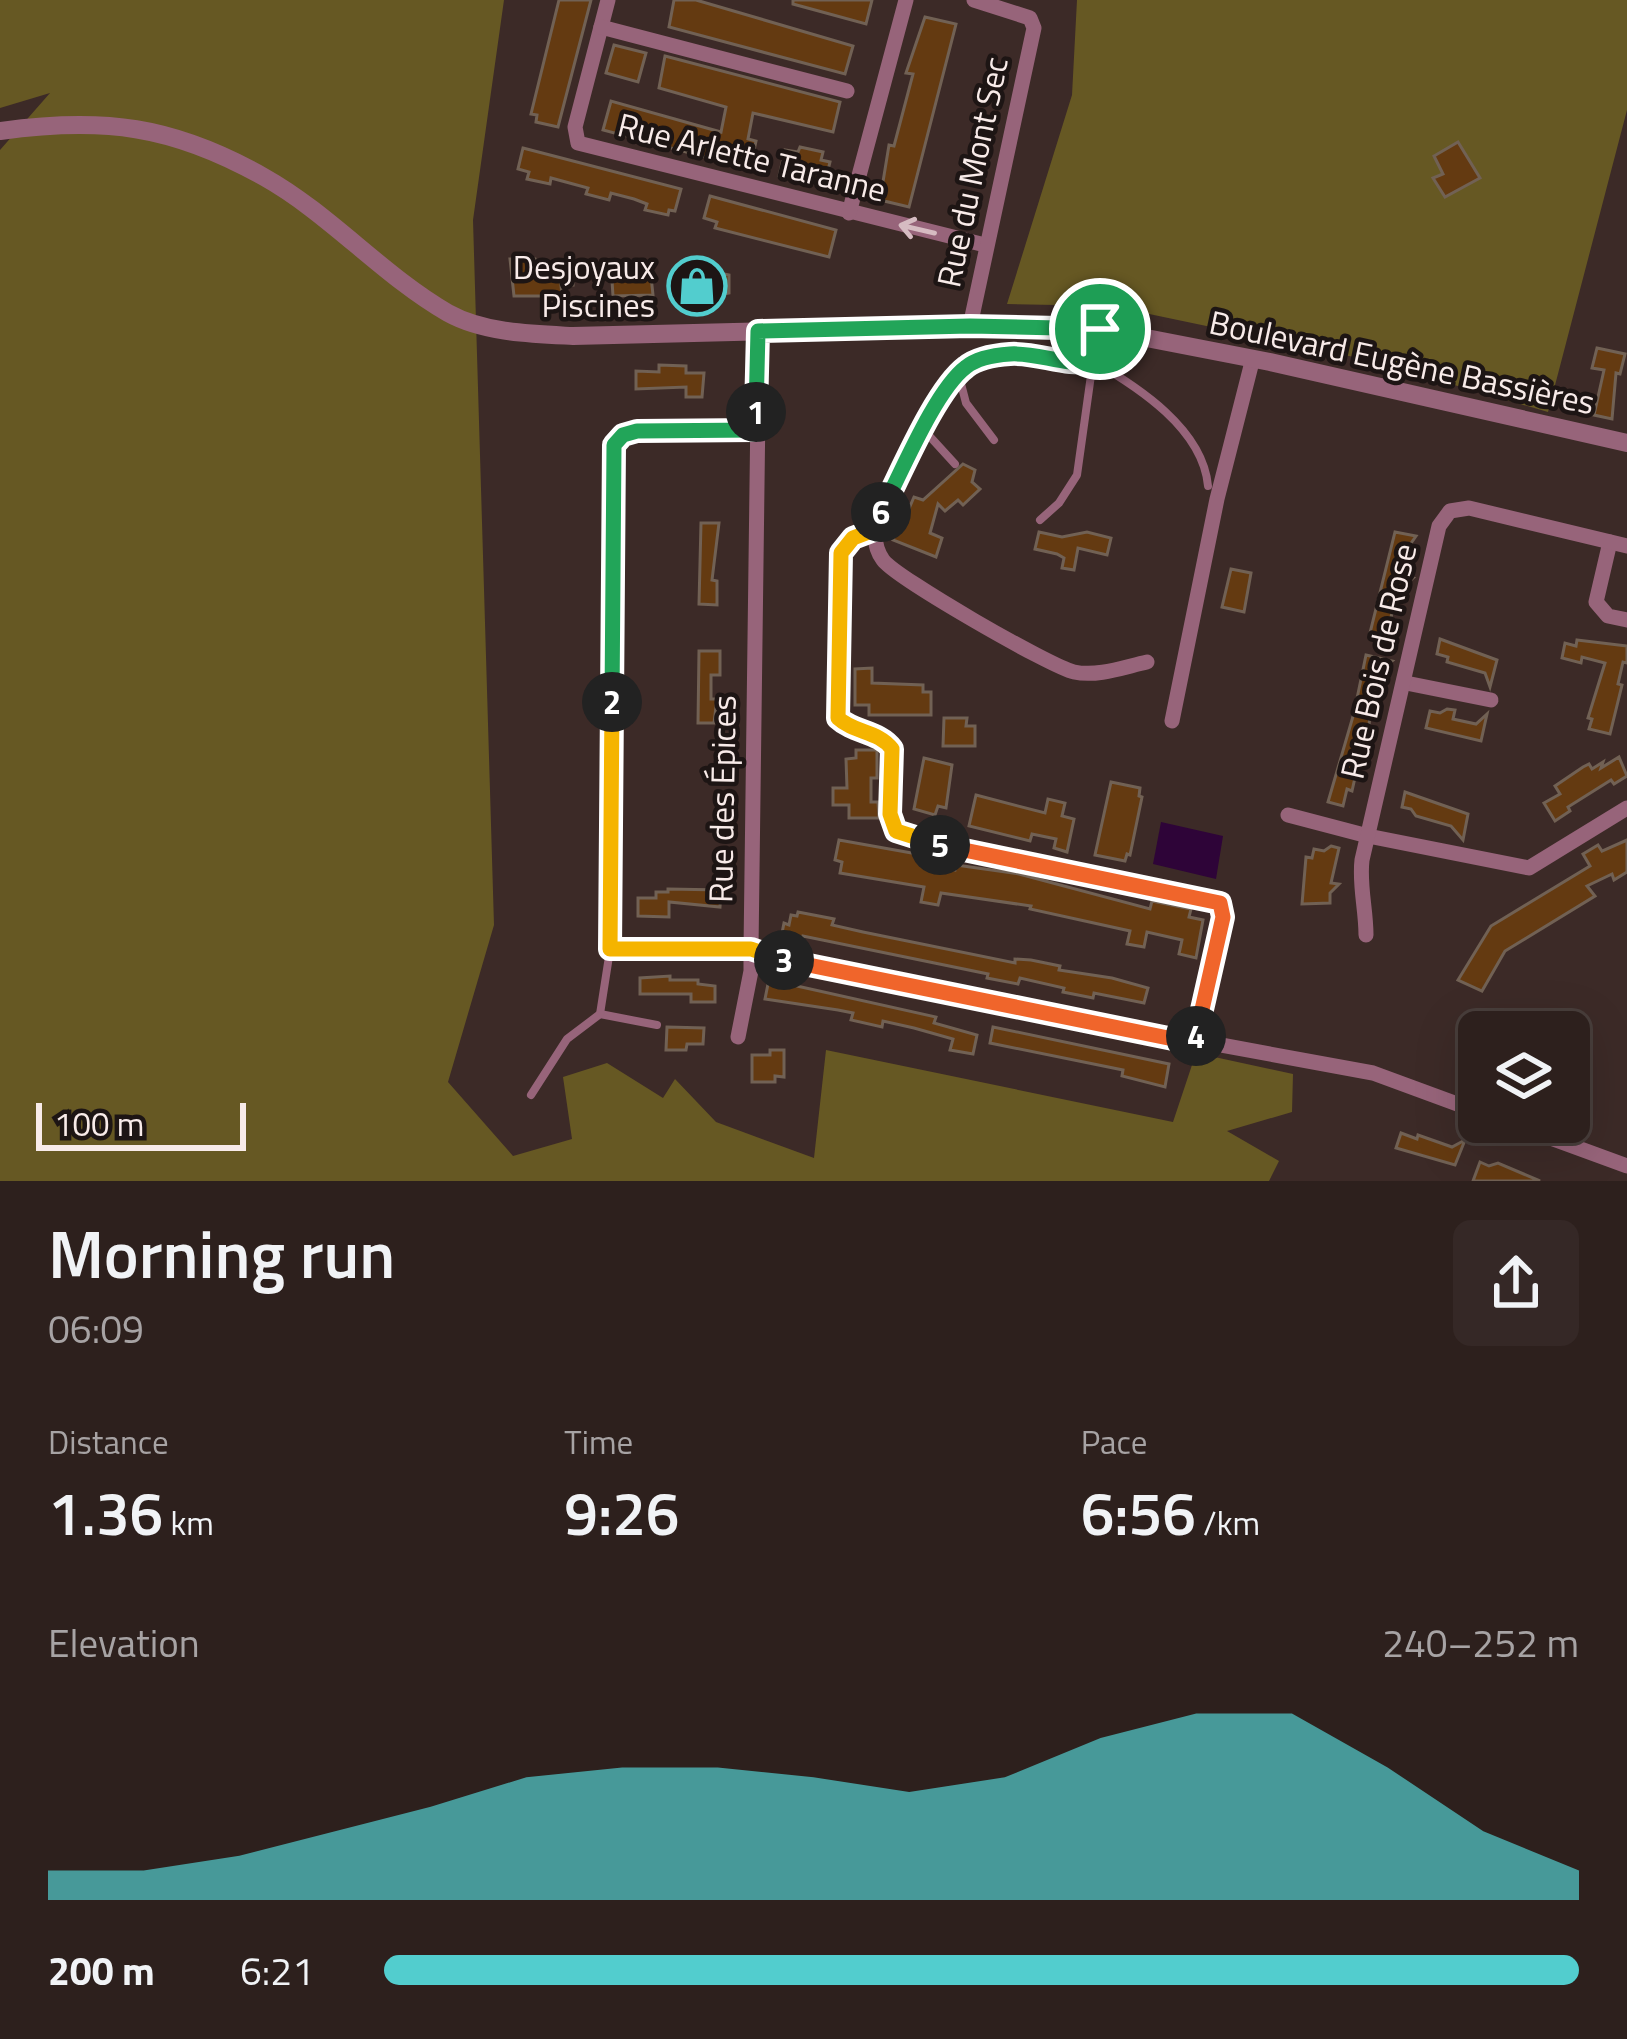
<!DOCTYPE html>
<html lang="en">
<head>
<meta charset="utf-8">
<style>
  :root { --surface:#2d201d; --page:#352826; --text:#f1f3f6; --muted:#a7a3a4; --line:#483e3b; --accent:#52cdce }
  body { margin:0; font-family:"Titillium Web",sans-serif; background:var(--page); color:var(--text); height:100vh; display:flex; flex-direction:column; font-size:45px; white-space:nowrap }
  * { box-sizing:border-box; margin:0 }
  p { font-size:39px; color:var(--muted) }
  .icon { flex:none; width:66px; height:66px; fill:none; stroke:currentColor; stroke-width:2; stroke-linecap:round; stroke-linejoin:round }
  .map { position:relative; height:1181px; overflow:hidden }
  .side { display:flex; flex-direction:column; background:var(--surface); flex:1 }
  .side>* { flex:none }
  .tools { position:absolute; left:1458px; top:1011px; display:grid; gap:24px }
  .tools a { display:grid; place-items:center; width:132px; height:132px; border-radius:18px; background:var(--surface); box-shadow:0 12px 48px #0002,0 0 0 3px var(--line); font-size:60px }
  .scale { position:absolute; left:36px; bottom:30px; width:210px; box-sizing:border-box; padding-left:12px; border:6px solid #f8ebe9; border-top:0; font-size:33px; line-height:42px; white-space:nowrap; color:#f8ebe9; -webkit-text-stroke:9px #1d1514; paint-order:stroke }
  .pin { position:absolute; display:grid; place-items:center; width:102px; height:102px; color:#fff; margin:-51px; border:6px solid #fff; border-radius:50%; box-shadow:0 3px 12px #0007 }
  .km { position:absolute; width:60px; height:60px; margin:-30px; border-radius:50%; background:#222; color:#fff; font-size:33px; line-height:60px; text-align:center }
  .round { display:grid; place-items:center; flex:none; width:126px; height:126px; border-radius:18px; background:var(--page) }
  .summary { display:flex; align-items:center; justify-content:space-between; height:204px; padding:0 48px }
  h1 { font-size:66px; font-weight:600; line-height:90px }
  .metrics { display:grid; grid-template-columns:repeat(3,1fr); gap:18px; height:204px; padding:12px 48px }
  .metrics div { display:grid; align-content:center }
  .metrics b { font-size:60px; font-weight:600 }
  .metrics small { font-size:33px; font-weight:400 }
  .metrics p { font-size:33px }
  .chart { height:336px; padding:24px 48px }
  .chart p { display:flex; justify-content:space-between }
  .chart svg { width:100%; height:216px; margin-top:12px; fill:var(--accent); opacity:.7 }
  ul { padding:0 48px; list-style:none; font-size:39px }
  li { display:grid; grid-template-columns:192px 144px 1fr; align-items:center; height:90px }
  li i { height:30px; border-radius:15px; background:var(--accent) }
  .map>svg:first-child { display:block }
  .green { fill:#665823 }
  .water { fill:#2e0438 }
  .building { fill:#643a11; stroke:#716154; stroke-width:3 }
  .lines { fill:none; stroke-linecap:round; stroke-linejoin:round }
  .service { stroke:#97647a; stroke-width:8 }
  .minor { stroke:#97647a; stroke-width:15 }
  .tertiary { stroke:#97647a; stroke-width:18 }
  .oneway { stroke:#d6bcc2 }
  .split-1-casing { stroke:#fff; stroke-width:24 }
  .split-2-casing { stroke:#fff; stroke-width:24 }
  .split-3-casing { stroke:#fff; stroke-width:24 }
  .split-4-casing { stroke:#fff; stroke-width:24 }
  .split-5-casing { stroke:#fff; stroke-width:24 }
  .split-6-casing { stroke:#fff; stroke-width:24 }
  .split-7-casing { stroke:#fff; stroke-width:24 }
  .split-1 { stroke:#22a559; stroke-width:15 }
  .split-2 { stroke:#22a559; stroke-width:15 }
  .split-3 { stroke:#f5b400; stroke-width:15 }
  .split-4 { stroke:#f0652b; stroke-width:15 }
  .split-5 { stroke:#f0652b; stroke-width:15 }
  .split-6 { stroke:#f5b400; stroke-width:15 }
  .split-7 { stroke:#22a559; stroke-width:15 }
  .labels { text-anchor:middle; stroke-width:9; stroke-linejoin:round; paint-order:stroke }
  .street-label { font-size:33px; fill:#f8ebe9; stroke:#1d1514 }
  .poi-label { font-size:33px; fill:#f8ebe9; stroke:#1d1514; text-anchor:end }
</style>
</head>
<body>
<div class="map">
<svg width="1627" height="1181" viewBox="0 0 1627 1181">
  <rect width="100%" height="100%" fill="#3c2a27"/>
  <!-- green -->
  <g class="green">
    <polygon points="0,0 504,0 473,220 494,925 448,1082 513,1156 572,1139 563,1077 607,1063 663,1098 675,1079 716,1122 814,1158 826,1050 1173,1122 1196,1053 1293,1074 1292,1112 1227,1131 1279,1161 1269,1181 0,1181 0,150 50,93 0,108"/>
    <polygon points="1077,0 1627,0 1627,110 1548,412 1368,360 1111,306 1007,304 1072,95"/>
  </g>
  <!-- water -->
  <polygon class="water" points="1161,822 1223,836 1216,879 1153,864"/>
  <!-- building -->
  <g class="building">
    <polygon points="559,0 591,0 558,127 536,122 537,115 531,114"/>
    <polygon points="674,0 696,0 853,46 845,74 669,27"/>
    <polygon points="793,0 872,0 866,24 793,4"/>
    <polygon points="925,17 956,24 909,207 880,200 889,145 894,146 913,74 906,73"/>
    <polygon points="614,45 646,53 638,82 606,73"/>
    <polygon points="665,56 840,102 833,132 753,113 748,139 756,141 750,169 603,130 611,101 721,132 726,107 659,88"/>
    <polygon points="1458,142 1480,178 1445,197 1433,178 1443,174 1434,156"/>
    <polygon points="800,147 823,152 821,160 830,162 824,186 779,176 785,150 798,152"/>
    <polygon points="523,148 681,189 675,211 669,210 668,215 645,210 647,204 634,199 611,193 609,200 586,194 588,188 551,178 550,184 527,179 529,172 518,169"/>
    <polygon points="710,196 836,230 829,257 715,228 717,222 704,218"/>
    <polygon points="510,259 535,259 537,269 573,269 573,285 561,285 562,296 514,296"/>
    <polygon points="611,265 650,267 653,295 613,296"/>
    <polygon points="685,266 729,275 729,293 684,301"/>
    <polygon points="1597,348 1625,354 1620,374 1616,373 1612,419 1594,415 1604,370 1592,368"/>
    <polygon points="659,365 686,366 686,373 704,373 702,397 686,397 686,387 636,389 636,371 659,372"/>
    <polygon points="963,464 975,470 972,482 980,489 963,505 958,500 945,511 938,504 930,533 942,538 936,557 893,540 899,525 891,520 897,507 908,511 914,497 923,500"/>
    <polygon points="701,523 719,523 712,580 717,581 717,605 699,604"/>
    <polygon points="1039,532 1062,537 1087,532 1111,538 1107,555 1078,548 1074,570 1062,568 1064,558 1057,554 1035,549"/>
    <polygon points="1395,532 1416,536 1407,549 1401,575 1413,578 1399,590 1385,637 1370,633"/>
    <polygon points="1231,569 1251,573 1244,612 1222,607"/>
    <polygon points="1440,639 1497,660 1490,687 1485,673 1447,662 1448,657 1437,654"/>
    <polygon points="1577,640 1627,646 1627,663 1623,662 1618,684 1622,685 1610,734 1589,729 1592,719 1588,718 1605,663 1582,657 1581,663 1562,658 1565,643 1576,646"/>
    <polygon points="699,651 720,651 720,675 711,675 711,699 717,699 714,723 698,723"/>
    <polygon points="1366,655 1392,661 1378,672 1371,700 1379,701 1370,714 1367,749 1360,755 1352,791 1347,789 1343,806 1328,802 1354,713"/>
    <polygon points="872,668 872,683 923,685 923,692 931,692 931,715 869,715 869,705 855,705 855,669"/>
    <polygon points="1447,709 1455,710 1453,719 1476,724 1487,714 1481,741 1426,728 1430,711 1440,713"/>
    <polygon points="944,718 967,718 966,726 975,726 975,746 943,746"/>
    <polygon points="856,750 877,750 877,778 871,778 871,802 878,802 879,818 849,818 849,805 833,805 833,788 847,788 846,759 856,758"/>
    <polygon points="1619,757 1627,776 1614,784 1611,780 1568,807 1570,811 1555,821 1544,803 1560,794 1555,786 1583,767 1589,764 1592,769 1603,762 1601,768"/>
    <polygon points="924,758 952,765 946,808 938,806 935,815 914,809"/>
    <polygon points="1111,782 1140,788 1139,796 1142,797 1130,855 1127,854 1125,861 1095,855"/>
    <polygon points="1405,792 1468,814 1463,840 1451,826 1416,816 1411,809 1402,807"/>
    <polygon points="976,795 1045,813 1048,799 1065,803 1062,816 1074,819 1067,852 1054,848 1056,839 1032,834 1030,841 969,826"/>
    <polygon points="839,840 934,857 932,865 955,870 956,865 1019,874 1150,909 1152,901 1191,909 1189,917 1203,920 1196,958 1179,954 1182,940 1147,932 1144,947 1127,944 1130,931 1030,909 1031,906 941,893 938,905 921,902 924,887 840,873 842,862 835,860"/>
    <polygon points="1627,840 1627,872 1614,880 1612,874 1587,886 1595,896 1505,951 1482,991 1458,980 1491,926 1590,866 1583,854 1598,845 1602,851"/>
    <polygon points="1331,846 1339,848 1331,883 1339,884 1330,893 1330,903 1302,904 1306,857 1312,858 1314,849 1324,851"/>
    <polygon points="668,889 721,890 720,907 669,902 669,917 638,916 638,898 656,898 656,892 668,892"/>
    <polygon points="798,912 834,919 832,925 863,932 1015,963 1015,959 1031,960 1060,966 1059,970 1112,978 1148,988 1144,1003 1094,993 1093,998 1063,992 1064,988 1020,978 1018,984 987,978 988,974 803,936 802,942 781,938 784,923 789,925 791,915 797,916"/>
    <polygon points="670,976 670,980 698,980 698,984 715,986 715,1002 691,1002 691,994 640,994 640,978"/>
    <polygon points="779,982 936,1017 934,1023 977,1035 973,1054 950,1050 953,1039 914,1028 883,1021 882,1027 851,1020 853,1013 838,1010 765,999 768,984 779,986"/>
    <polygon points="667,1027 704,1028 703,1044 687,1044 686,1050 666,1050"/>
    <polygon points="993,1027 1169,1064 1165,1087 1122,1076 1123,1070 990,1043"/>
    <polygon points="770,1050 784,1050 784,1077 775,1076 775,1082 752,1082 752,1055 770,1055"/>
    <polygon points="1401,1133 1417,1139 1418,1135 1452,1147 1465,1140 1455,1165 1396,1148"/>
    <polygon points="1480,1162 1489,1166 1498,1163 1540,1181 1473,1181"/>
  </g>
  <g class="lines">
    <!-- service -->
    <g class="service">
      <polyline points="959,376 966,403 994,440"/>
      <polyline points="923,429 955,464"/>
      <path d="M 1040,520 L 1059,503 L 1077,475 L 1093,361 C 1138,387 1203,429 1208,486"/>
      <polyline points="600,1014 657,1025"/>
      <polyline points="531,1095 567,1039 600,1014 610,950"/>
    </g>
    <!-- minor -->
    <g class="minor">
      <polyline points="608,0 575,127 578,143 985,245"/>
      <polyline points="601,27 847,91"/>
      <polyline points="849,213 906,0"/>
      <polyline points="970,326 1034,28 1030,18 974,0"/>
      <path d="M 1100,329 L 1100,346 L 1093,361 C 1062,368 1031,351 999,355 C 988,357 972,361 964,368 C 929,400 901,473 879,516 C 874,530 873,546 883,560 C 896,578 1051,667 1074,672 C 1098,677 1124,667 1147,662"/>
      <polyline points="759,331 751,949 772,957 1178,1040 1194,1040 1201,1029 1223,917 1221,903 920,841 896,831 890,814 892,749 883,739 842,723 837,712 841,553 847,543 874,530"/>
      <polyline points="1610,542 1596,602 1608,616 1627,620"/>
      <polyline points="1406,683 1491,700"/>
      <polyline points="1172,721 1217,499 1253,358"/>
      <polyline points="1288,815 1368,836 1529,868 1627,808"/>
      <path d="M 1366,935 C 1366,909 1359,885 1362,860 L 1439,526 L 1450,511 L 1469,508 L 1627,546"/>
      <polyline points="738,1037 751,971 751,949 610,949 614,445 623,435 637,432 756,430"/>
      <polyline points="1194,1040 1373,1073 1479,1112"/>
      <polyline points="1507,1122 1627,1166"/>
    </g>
    <!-- tertiary -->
    <path class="tertiary" d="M 0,131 C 103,117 172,125 264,177 C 330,214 382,275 448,313 C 484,333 532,334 573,336 L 970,326 L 1100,329 L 1270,362 L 1627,443"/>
  </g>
  <!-- one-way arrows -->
  <defs><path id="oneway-shaft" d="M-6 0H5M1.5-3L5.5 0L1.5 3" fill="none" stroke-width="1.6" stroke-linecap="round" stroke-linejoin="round" transform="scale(3)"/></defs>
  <use class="oneway" href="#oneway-shaft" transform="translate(917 229) rotate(-167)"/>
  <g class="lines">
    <defs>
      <polyline id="split-1" points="756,412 758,331 970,326 1100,329"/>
      <polyline id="split-2" points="612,702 614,445 623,435 637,431 756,430 756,412"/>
      <polyline id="split-3" points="612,702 610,949 751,949 784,960"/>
      <polyline id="split-4" points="784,960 1178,1040 1194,1040 1196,1036"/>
      <polyline id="split-5" points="940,845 1220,903 1223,917 1196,1036"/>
      <path id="split-6" d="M 881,512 L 874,530 L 853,538 L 841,553 L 838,718 C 854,733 879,731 892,749 L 890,814 L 896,831 L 940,845"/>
      <path id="split-7" d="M 881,512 C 900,476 935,390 966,367 C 977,358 996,355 1010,354 C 1038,352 1066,367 1093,361 L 1100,346 L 1100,329"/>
    </defs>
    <!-- split-1 casing -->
    <use href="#split-1" class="split-1-casing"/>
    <!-- split-2 casing -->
    <use href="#split-2" class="split-2-casing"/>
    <!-- split-3 casing -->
    <use href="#split-3" class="split-3-casing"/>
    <!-- split-4 casing -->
    <use href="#split-4" class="split-4-casing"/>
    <!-- split-5 casing -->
    <use href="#split-5" class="split-5-casing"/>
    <!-- split-6 casing -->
    <use href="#split-6" class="split-6-casing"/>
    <!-- split-7 casing -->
    <use href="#split-7" class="split-7-casing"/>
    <!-- split-1 -->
    <use href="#split-1" class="split-1"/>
    <!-- split-2 -->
    <use href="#split-2" class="split-2"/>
    <!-- split-3 -->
    <use href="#split-3" class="split-3"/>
    <!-- split-4 -->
    <use href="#split-4" class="split-4"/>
    <!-- split-5 -->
    <use href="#split-5" class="split-5"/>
    <!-- split-6 -->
    <use href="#split-6" class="split-6"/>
    <!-- split-7 -->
    <use href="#split-7" class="split-7"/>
  </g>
  <!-- icons -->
  <defs>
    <symbol id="shop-ring" viewBox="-11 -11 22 22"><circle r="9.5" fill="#1d1514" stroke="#52cdce" stroke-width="1.5"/><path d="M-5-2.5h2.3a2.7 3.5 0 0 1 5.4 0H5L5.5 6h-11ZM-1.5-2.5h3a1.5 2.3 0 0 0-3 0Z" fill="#52cdce"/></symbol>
  </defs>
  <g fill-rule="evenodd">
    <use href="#shop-ring" x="664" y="253" width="66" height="66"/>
  </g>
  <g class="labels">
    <!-- street labels -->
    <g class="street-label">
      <text transform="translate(752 157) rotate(14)" y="12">Rue Arlette Taranne</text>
      <text transform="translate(972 172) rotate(-78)" y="12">Rue du Mont Sec</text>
      <text transform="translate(1402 362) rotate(12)" y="12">Boulevard Eugène Bassières</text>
      <text transform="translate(1378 661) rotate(-77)" y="12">Rue Bois de Rose</text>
      <text transform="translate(722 799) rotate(-89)" y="12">Rue des Épices</text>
    </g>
    <!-- poi labels -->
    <g class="poi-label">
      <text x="655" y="279">Desjoyaux<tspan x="655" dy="38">Piscines</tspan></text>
    </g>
  </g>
</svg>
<div class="tools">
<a><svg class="icon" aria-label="layers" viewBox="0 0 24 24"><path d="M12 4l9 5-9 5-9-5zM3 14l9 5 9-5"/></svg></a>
</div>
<div class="scale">100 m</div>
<div class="pin" style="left:1100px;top:329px;background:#1e9e55"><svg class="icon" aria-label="arrive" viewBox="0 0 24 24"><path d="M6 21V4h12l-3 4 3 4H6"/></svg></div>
<b class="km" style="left:756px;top:412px">1</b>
<b class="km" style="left:612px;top:702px">2</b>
<b class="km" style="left:784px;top:960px">3</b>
<b class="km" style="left:1196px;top:1036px">4</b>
<b class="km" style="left:940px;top:845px">5</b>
<b class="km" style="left:881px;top:512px">6</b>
</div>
<section class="side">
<div class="summary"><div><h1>Morning run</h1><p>06:09</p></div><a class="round"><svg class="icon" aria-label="share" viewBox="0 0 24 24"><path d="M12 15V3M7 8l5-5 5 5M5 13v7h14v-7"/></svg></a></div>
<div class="metrics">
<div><p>Distance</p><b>1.36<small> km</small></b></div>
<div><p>Time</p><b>9:26</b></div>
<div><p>Pace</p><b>6:56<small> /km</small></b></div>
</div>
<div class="chart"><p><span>Elevation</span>240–252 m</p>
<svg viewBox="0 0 160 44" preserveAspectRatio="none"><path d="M0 44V38L10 38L20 35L30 30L40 25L50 19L60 17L70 17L80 19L90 22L100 19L110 11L120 6L130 6L140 17L150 30L160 38V44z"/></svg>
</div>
<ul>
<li><b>200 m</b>6:21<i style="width:100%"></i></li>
</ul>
</section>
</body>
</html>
